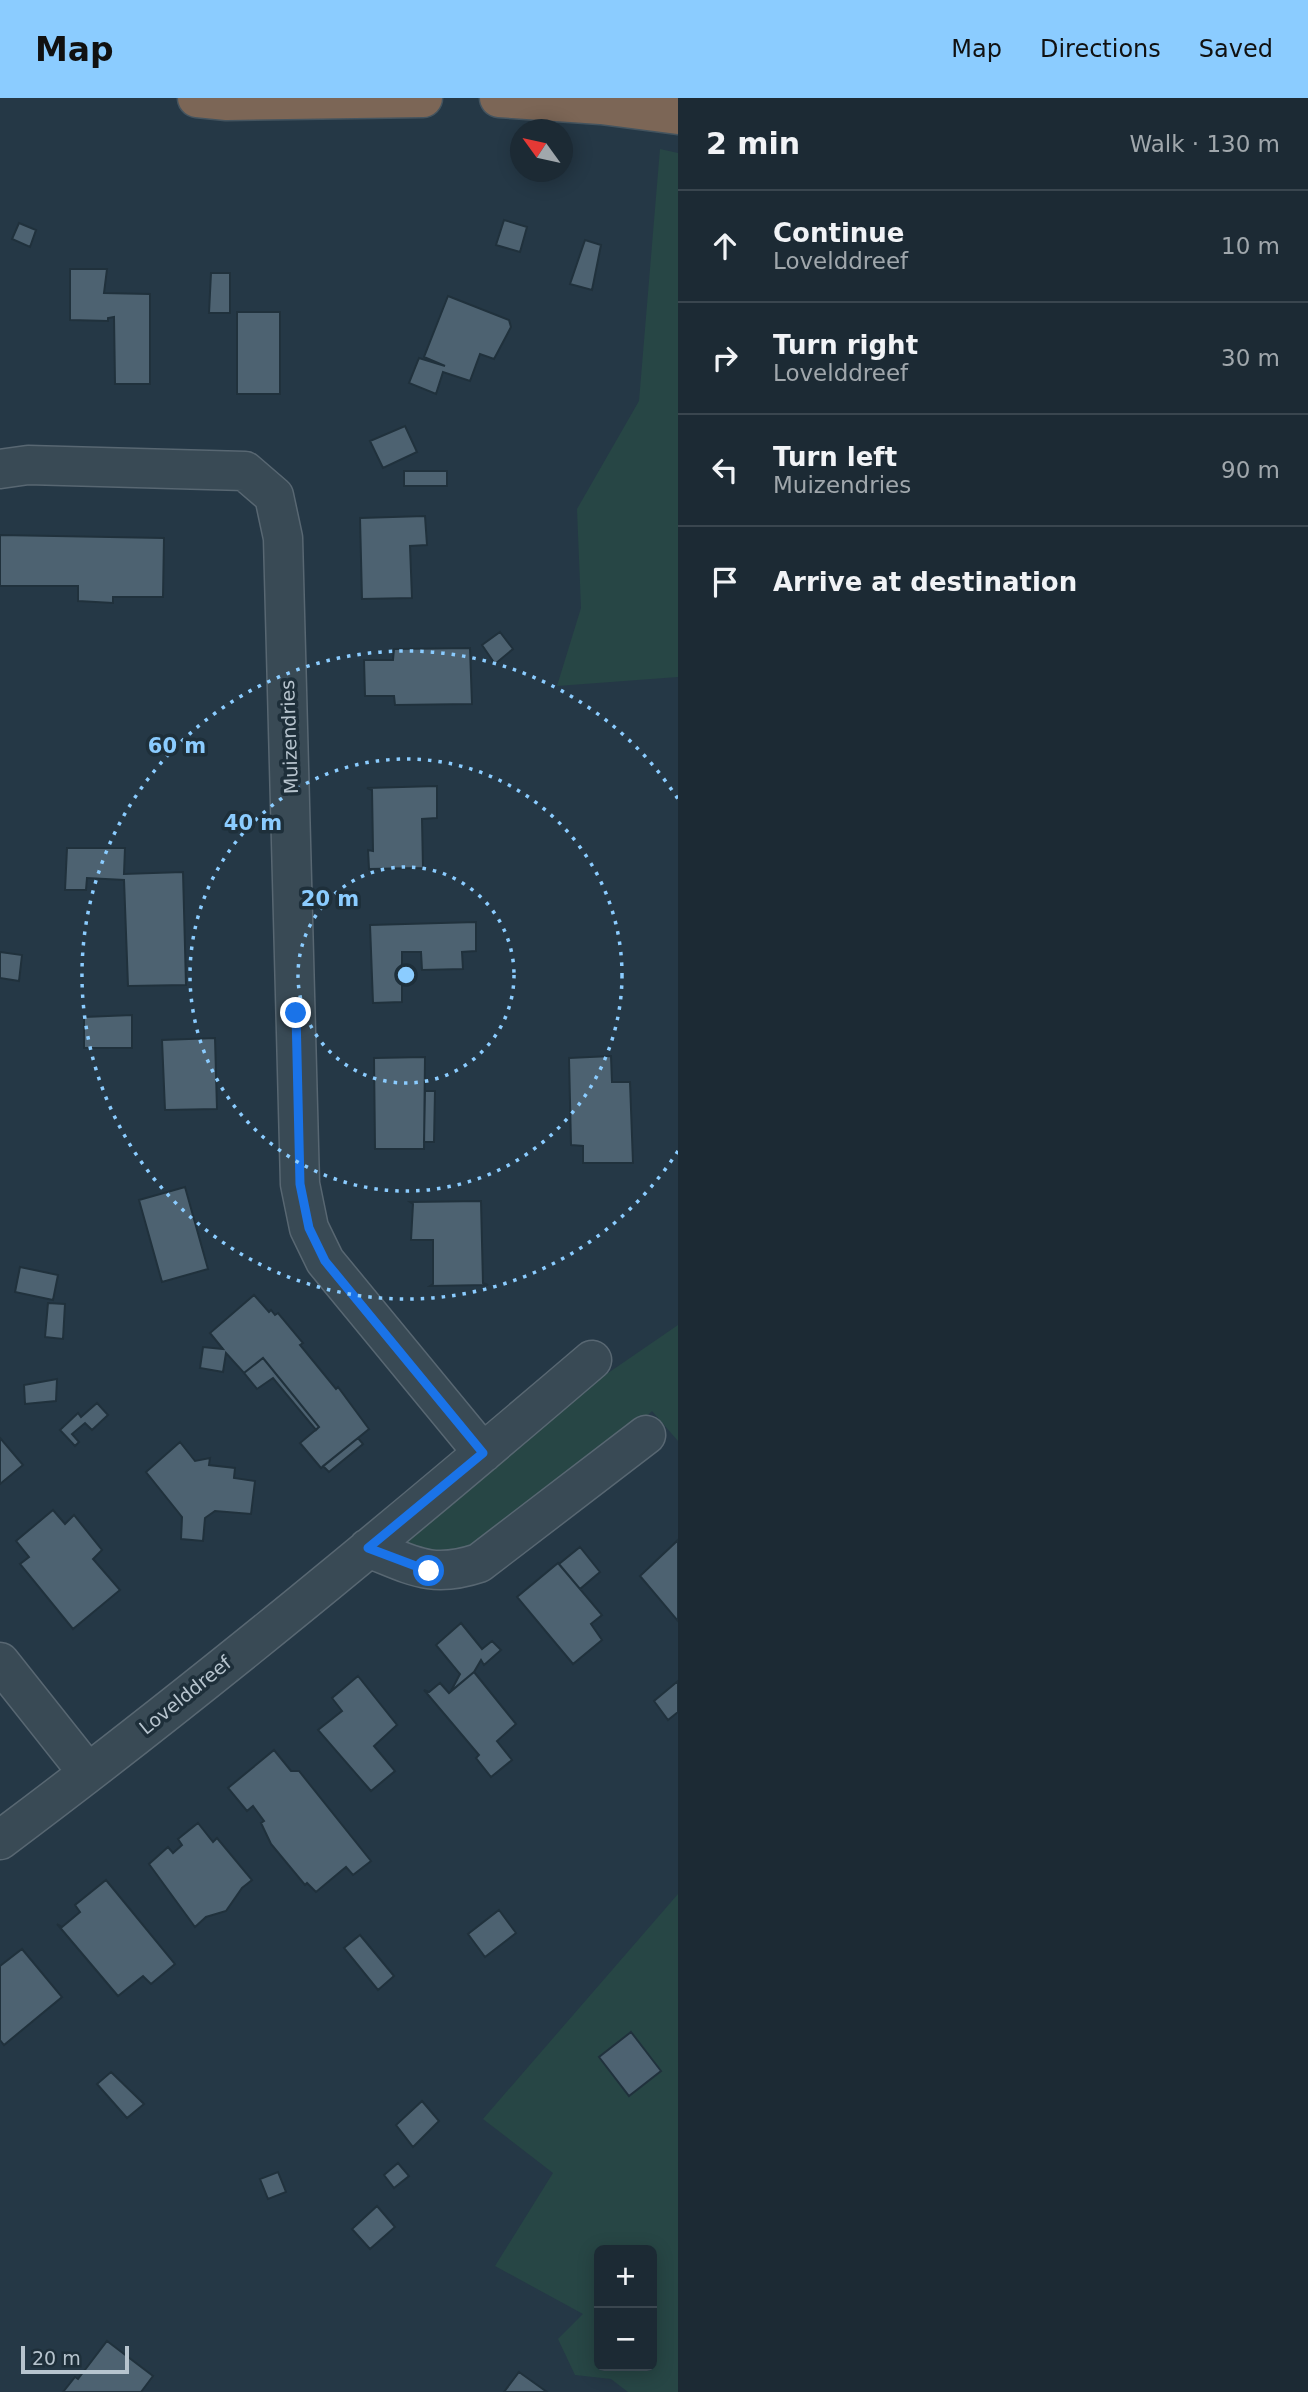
<!DOCTYPE html>
<meta charset="utf-8">
<style>
body{margin:0;font-family:"DejaVu Sans",sans-serif;background:#25323c;color:#f1f3f6}
.controls{position:absolute;right:21px;bottom:21px;display:grid;overflow:hidden;border-radius:10px;box-shadow:0 4px 18px #0003}
.controls button{width:63px;height:63px;display:grid;place-items:center;padding:0;border:0;border-bottom:2px solid #3a464f;background:#1c2a34;color:#f1f3f6;font:35px sans-serif}
.compass{position:absolute;left:510px;top:21px;width:63px;height:63px;border-radius:50%;background:#1c2a34;box-shadow:0 4px 18px #0003;rotate:303deg}
.scale{position:absolute;left:21px;bottom:18px;width:108px;box-sizing:border-box;padding-left:7px;border:4px solid #b7c4ce;border-top:0;font-size:19px;line-height:24px;white-space:nowrap;color:#b7c4ce;-webkit-text-stroke:5px #1e2f3a;paint-order:stroke}
.stop{position:absolute;width:21px;height:21px;margin:-16px;border:5px solid #1a73e8;border-radius:50%;background:#fff}
.stop.end{background:#1a73e8;border-color:#fff;box-shadow:0 2px 7px #0008}
.list{margin:0;padding:0;list-style:none}
h2{display:flex;justify-content:space-between;align-items:center;height:91px;margin:0;padding:0 28px;font-size:30px}
h2 small{font-size:23px;font-weight:400;color:#a0a7ac}
.list li{display:grid;grid-template-columns:46px 1fr auto;gap:21px;align-items:center;box-sizing:border-box;height:112px;padding:0 28px;border-top:2px solid #3a464f}
.list b{display:block;font-size:26px;white-space:nowrap}
.list p{margin:0;font-size:23px;white-space:nowrap;color:#a0a7ac}
.list em{font-size:23px;font-style:normal;color:#a0a7ac}
.icon{flex:none;width:38px;height:38px;fill:none;stroke:currentColor;stroke-width:2;stroke-linecap:round;stroke-linejoin:round}
.map{position:relative;flex:none;width:678px;height:2294px;overflow:hidden}
header{display:flex;align-items:center;gap:42px;box-sizing:border-box;height:98px;padding:0 35px;background:#8bccff;color:#111}
header strong{font-size:33px}
nav{display:flex;gap:38px;margin-inline-start:auto;font-size:24px}
main{display:flex}
aside{flex:1;background:#1c2a34}
.map>svg:first-child{display:block}
.green{fill:#274645;fill-rule:evenodd}
.building{fill:#4d6271;stroke:#20313c;stroke-width:2}
.lines{fill:none;stroke-linecap:round;stroke-linejoin:round}
.minor-casing{stroke:#586772;stroke-width:41}
.highway-casing{stroke:#44545f;stroke-width:41}
.minor{stroke:#394a55;stroke-width:38}
.highway{stroke:#7c6656;stroke-width:38}
.route{stroke:#1a73e8;stroke-width:9}
.ring{fill:none;stroke:#8bccff;stroke-width:3.5;stroke-dasharray:3.5 7}
.labels{text-anchor:middle;dominant-baseline:central;stroke-width:7;stroke-linejoin:round;paint-order:stroke}
.street-label{font-size:19px;fill:#b7c4ce;stroke:#1e2f3a}
.centre{fill:#8bccff;stroke:#1e2f3a;stroke-width:3.5}
.ring-label{font-size:21px;text-anchor:middle;font-weight:bold;fill:#8bccff;stroke:#1e2f3a;stroke-width:7;stroke-linejoin:round;paint-order:stroke}
</style>
<header>
<strong>Map</strong>
<nav><a>Map</a><a>Directions</a><a>Saved</a></nav>
</header>
<main>
<div class="map">
<svg width="678" height="2294" viewBox="0 0 678 2294">
<rect width="100%" height="100%" fill="#253846"/>
<path class="green" d="M660,51l18,4v524l-121,9 24,-78 -4,-99 62,-108z
M678,1227v116l-26,-30 -64,62 -105,77 -48,2 -32,-11 192,-159z
M678,1796v498h-50l-17,-13 -36,-4 -17,-36 25,-25 -88,-48 58,-93 -70,-54zM599,2152h53v116h-53z"/>
<path class="building" d="M504,122l23,7 -7,25 -24,-7z
M19,125l17,7 -6,17 -18,-8z
M585,142l16,5 -9,45 -22,-6z
M70,171h37l-3,24 46,1v90h-35l-1,-67 -6,1v3l-38,-1z
M211,175h19v40h-21z
M448,198l61,24 2,7 -17,32 -14,-5 -10,27 -27,-9 -7,22 -27,-11 10,-25 26,8 -21,-9z
M237,214h43v82h-43z
M405,328l12,26 -34,16 -13,-27z
M404,373h43v15h-43z
M425,418l2,29 -17,1 2,52 -50,1 -2,-81z
M0,437l164,3 -1,59h-50v6l-35,-2v-15h-78z
M500,534l13,17 -18,15 -13,-19z
M470,550l2,56 -77,1 -1,-9h-29l-1,-36h29l1,-11z
M437,688v32l-15,1 1,49 -54,1 -1,-19 5,1 -1,-61 -5,-2z
M67,750h58l-1,26 59,-2 3,113 -58,1 -4,-106 -37,-2 -1,12h-21z
M476,824v29l-14,1 1,17 -41,1 -1,-18h-19v50l-29,1 -3,-78z
M0,854l22,3 -3,26 -19,-3z
M132,917v33h-48v-31z
M215,940l2,71 -52,1 -3,-70z
M611,958l1,26h18l3,81h-50v-17l-12,-1 -2,-87z
M425,959l-1,92h-49l-1,-91z
M425,993h10l-1,51h-10z
M185,1089l23,82 -46,13 -23,-82z
M481,1103l2,82 5,2 -58,1 3,-2v-44h-22l2,-36 -3,-2z
M20,1169l38,8 -5,25 -38,-8z
M254,1197l15,17 2,-2 4,5 3,-2 25,30 -3,2 36,44 2,-2 31,42 -48,39 -21,-25 19,-16 -56,-69 -19,15 -18,-20 -3,19 -23,-4 3,-21 20,2 -13,-16z
M48,1205l17,1 -2,35 -18,-2z
M263,1260l56,69 -3,3 -43,-52 -16,11 -13,-16z
M57,1281l-1,22 -31,3 -1,-19z
M97,1305l11,12 -16,15 -7,-7 -13,11 7,8 -4,4 -15,-16 18,-17 3,4z
M0,1340l23,27 -23,19z
M358,1340l5,6 -34,28 -6,-6z
M180,1344l15,19 15,-3 -1,7 26,3 -1,10 21,3 -4,33 -36,-3 -10,7 -2,23 -22,-2 1,-22 -36,-45z
M53,1412l12,14 9,-9 28,35 -9,9 27,31 -47,39 -53,-65 9,-7 -13,-16z
M678,1442v81l-38,-45z
M580,1449l20,25 -20,17 -21,-25z
M558,1465l44,52 -11,9 11,16 -29,24 -56,-67z
M461,1525l21,26 10,-8 9,9 -17,15 -3,-5 -7,12 -23,19 9,-17 -24,-29z
M474,1574l42,52 -19,17 15,19 -21,17 -15,-19 3,-3 -55,-65 5,2 11,-9 9,10z
M358,1578l39,49 -23,21 21,25 -24,20 -53,-61 24,-19 -10,-13z
M678,1583v31l-10,8 -14,-19z
M274,1652l17,21h8l72,90 -18,14 -7,-8 -30,25 -9,-9 -2,2 -34,-41 -10,-21 3,-2 -11,-15 -6,5 -19,-23z
M198,1725l15,19 4,-4 35,42 -10,8 -16,23 -20,6 -11,10 -46,-63 19,-17 5,6 9,-8 -4,-6z
M106,1782l69,84 -24,20 -8,-8 -25,20 -61,-72 5,3 18,-15 -5,-7z
M499,1812l17,23 -31,24 -17,-23z
M360,1837l34,41 -16,14 -34,-42z
M22,1851l40,48 -58,48 -4,-5v-74z
M631,1934l30,39 -32,25 -30,-39z
M111,1974l33,32 -17,14 -30,-34z
M422,2003l17,20 -26,26 -17,-22z
M398,2065l11,13 -15,12 -10,-13z
M278,2074l8,20 -18,7 -8,-20z
M377,2108l18,21 -25,22 -18,-20z
M107,2243l46,35 -12,16h-78l12,-15 3,2z
M519,2274l28,20h-43z"/>
<g class="lines">
<defs>
<path id="minor" d="M0,371l28,-4 217,6 29,25 9,42 17,646 9,44 16,33 158,192
M368,1450c44,17 63,31 111,15l167,-128
M0,1564l88,111
M0,1742c203,-152 399,-315 592,-480"/>
<path id="highway" d="M197,0l30,3 196,-3
M499,0l102,7 77,10"/>
</defs>
<use href="#minor" class="minor-casing"/>
<use href="#highway" class="highway-casing"/>
<use href="#minor" class="minor"/>
<use href="#highway" class="highway"/>
</g>
<g class="lines">
<path class="route" d="M296,915l4,171 9,44 16,33 158,192 -115,95 61,23"/>
</g>
<g class="ring">
<circle cx="406" cy="877" r="108"/>
<circle cx="406" cy="877" r="216"/>
<path d="M678 1053A324 324 0 1 1 678 701"/>
</g>
<g class="labels">
<g class="street-label">
<text transform="translate(289 639) rotate(-92)">Muizendries</text>
<text transform="translate(185 1597) rotate(-39)">Lovelddreef</text>
</g>
</g>
<circle cx="406" cy="877" r="10" class="centre"/>
<g class="ring-label">
<text x="177" y="655">60 m</text>
<text x="253" y="732">40 m</text>
<text x="330" y="808">20 m</text>
</g>
</svg>
<div class="controls">
<button>+</button>
<button>−</button>
</div>
<svg class="compass" viewBox="-18 -18 36 36"><path d="M0-13l5 13h-10z" fill="#e53935"/><path d="M0 13l5-13h-10z" fill="#a0a7ac"/></svg>
<div class="scale">20 m</div>
<div class="stop" style="left:429px;top:1473px"></div>
<div class="stop end" style="left:296px;top:915px"></div>
</div>
<aside>
<h2>2 min<small>Walk · 130 m</small></h2>
<ul class="list">
<li><svg class="icon" aria-label="ahead" viewBox="0 0 24 24"><path d="M12 20V5M6 11l6-6 6 6"/></svg><div><b>Continue</b><p>Lovelddreef</p></div><em>10 m</em></li>
<li><svg class="icon" aria-label="right" viewBox="0 0 24 24"><path d="M7 20v-9h11M14 6l5 5-5 5"/></svg><div><b>Turn right</b><p>Lovelddreef</p></div><em>30 m</em></li>
<li><svg class="icon" aria-label="left" viewBox="0 0 24 24"><path d="M17 20v-9H6M10 6l-5 5 5 5"/></svg><div><b>Turn left</b><p>Muizendries</p></div><em>90 m</em></li>
<li><svg class="icon" aria-label="arrive" viewBox="0 0 24 24"><path d="M6 21V4h12l-3 4 3 4H6"/></svg><div><b>Arrive at destination</b></div></li>
</ul>
</aside>
</main>
